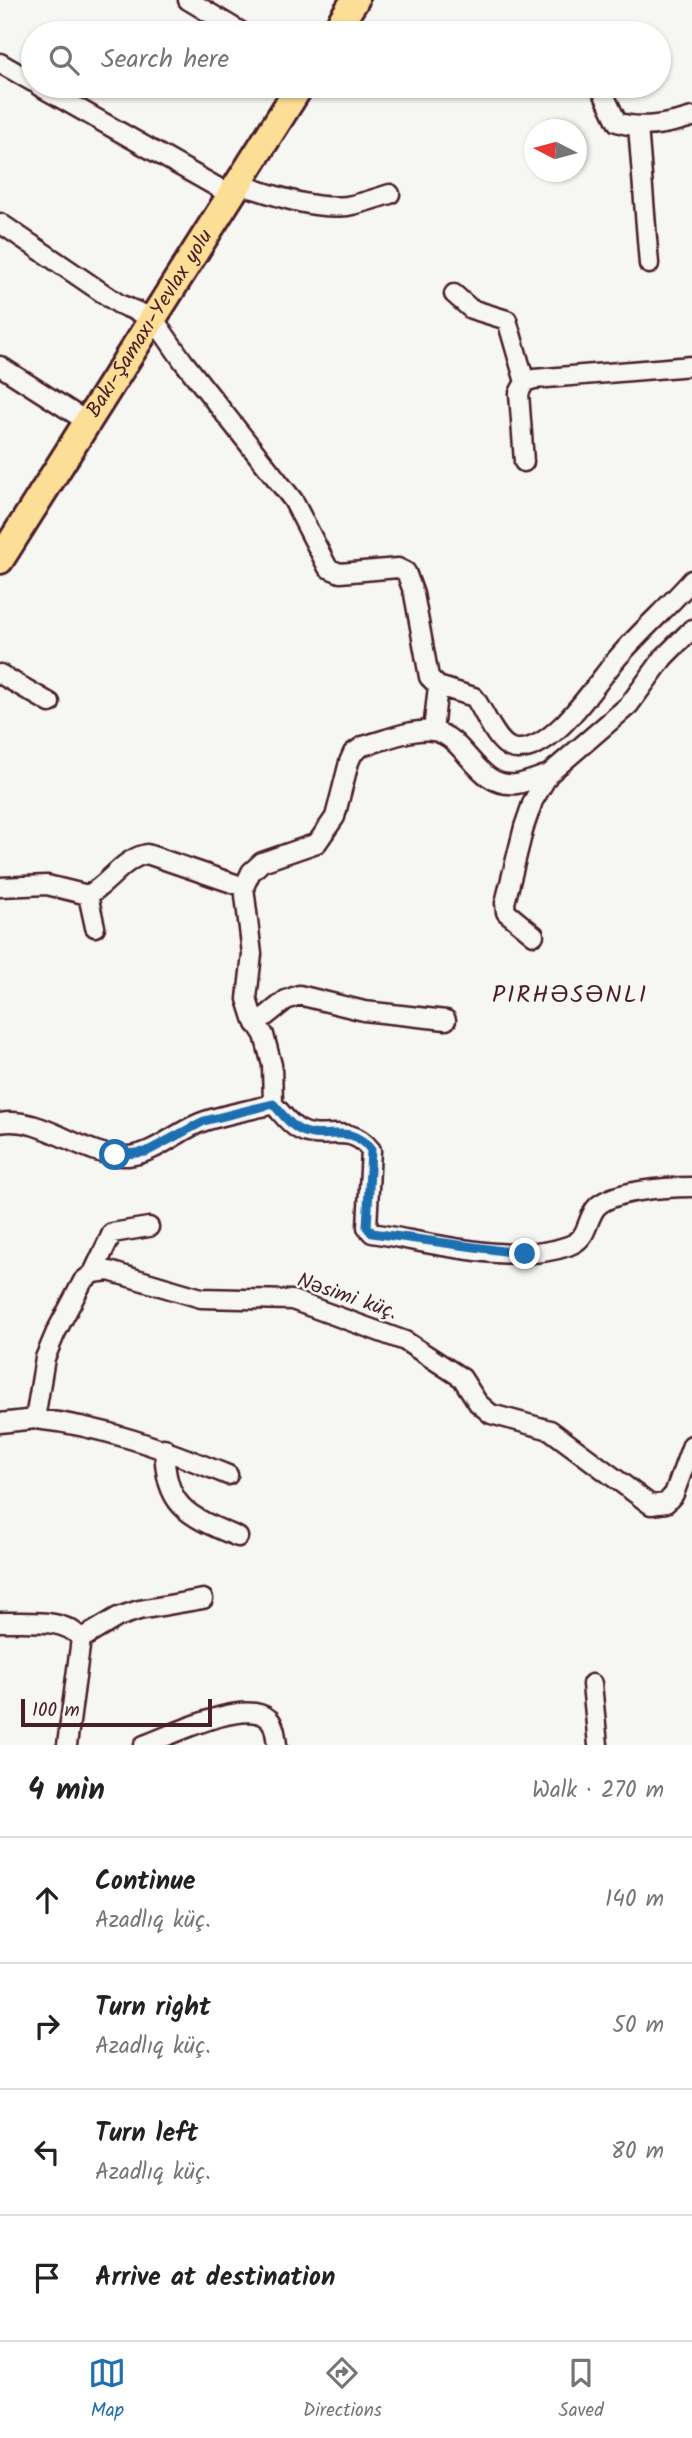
<!DOCTYPE html>
<meta charset="utf-8">
<style>
body{margin:0;font-family:Kalam,sans-serif;background:#f2f2f2;color:#222}
.compass{position:absolute;left:524px;top:119px;width:63px;height:63px;border-radius:50%;background:#fff;box-shadow:0 2px 5px #0004;rotate:276deg}
.scale{position:absolute;left:21px;bottom:18px;width:191px;box-sizing:border-box;padding-left:7px;border:4px solid #4a1f2b;border-top:0;font-size:19px;line-height:24px;white-space:nowrap;color:#4a1f2b;-webkit-text-stroke:5px #f6f6f2;paint-order:stroke}
.stop{position:absolute;width:21px;height:21px;margin:-16px;border:5px solid #1f6fb2;border-radius:50%;background:#fff}
.stop.end{background:#1f6fb2;border-color:#fff;box-shadow:0 2px 7px #0008}
.list{margin:0;padding:0;list-style:none}
h2{display:flex;justify-content:space-between;align-items:center;height:91px;margin:0;padding:0 28px;font-size:30px}
h2 small{font-size:23px;font-weight:400;color:#767676}
.list li{display:grid;grid-template-columns:46px 1fr auto;gap:21px;align-items:center;box-sizing:border-box;height:126px;padding:0 28px;border-top:2px solid #e0e0e0}
.list b{display:block;font-size:26px;white-space:nowrap}
.list p{margin:0;font-size:23px;white-space:nowrap;color:#767676}
.list em{font-size:23px;font-style:normal;color:#767676}
.icon{flex:none;width:38px;height:38px;fill:none;stroke:currentColor;stroke-width:2;stroke-linecap:round;stroke-linejoin:round}
.map{position:relative;flex:none;width:692px;height:1745px;overflow:hidden}
.search{position:absolute;background:#fff;box-shadow:0 2px 5px #0004;left:21px;right:21px;top:21px;height:77px;display:flex;align-items:center;gap:18px;box-sizing:border-box;padding:0 24px;border-radius:38px;color:#767676;font-size:26px}
.sheet{height:595px;background:#fff}
nav{display:flex;justify-content:space-around;align-items:center;box-sizing:border-box;height:98px;border-top:2px solid #e0e0e0;background:#fff;font-size:19px;color:#767676}
nav a{display:grid;justify-items:center;gap:4px}
nav .on{color:#1f6fb2}
.map>svg:first-child{display:block}
.lines{fill:none;stroke-linecap:round;stroke-linejoin:round}
.minor-casing{stroke:#4a1f2b;stroke-width:23}
.highway-casing{stroke:#4a1f2b;stroke-width:32}
.minor{stroke:#f6f6f2;stroke-width:18}
.highway{stroke:#fcde96;stroke-width:26}
.route{stroke:#1f6fb2;stroke-width:9}
.labels{text-anchor:middle;dominant-baseline:central;stroke-width:5;stroke-linejoin:round;paint-order:stroke}
.street-label{font-size:21px;fill:#4a1f2b;stroke:#f6f6f2}
.quarter-label{font-size:24px;letter-spacing:2px;fill:#4a1f2b;stroke:#f6f6f2}
</style>
<div class="map">
<svg width="692" height="1745" viewBox="0 0 692 1745">
<rect width="100%" height="100%" fill="#f6f6f2"/>
<filter id="ink" filterUnits="userSpaceOnUse"><feTurbulence type="fractalNoise" baseFrequency=".0143" numOctaves="2"/><feDisplacementMap in="SourceGraphic" scale="14" xChannelSelector="R" yChannelSelector="G"/><feConvolveMatrix kernelMatrix="1 2 1 2 8 2 1 2 1" color-interpolation-filters="sRGB"/></filter>
<g filter="url(#ink)">
<g class="lines">
<defs>
<path id="minor" d="M188,0l55,33
M0,63l33,19
M39,86l192,109
M600,86l17,36c22,8 53,2 75,-5
M638,126l11,138
M238,184c34,10 72,26 109,22 14,-2 29,-8 43,-12
M0,223l119,81 34,14 30,43 110,139 35,68 12,5 58,-5 8,4 8,22 15,83 9,9 36,11c11,14 23,52 43,52 39,2 81,-70 104,-95 23,-26 48,-48 71,-74
M454,294l17,15 36,11 18,62
M0,366l86,55
M524,462l-5,-69 6,-11 9,-3 158,-13
M0,674l50,29
M433,731l5,-45
M0,887l47,-2 41,10c21,-11 35,-37 59,-41l97,33
M88,895l7,32
M534,935l-28,-23 -1,-9 19,-76 9,-26 16,-27 80,-69 35,-48 28,-28
M256,1024l30,-24 13,-5 65,16 82,9
M273,1104l-1,-39 -8,-30 -11,-17 -6,-19 5,-45 -8,-67 7,-15 11,-10 55,-19 18,-26 14,-55 4,-9 10,-7c20,-5 49,-18 70,-15 34,6 43,58 84,53 11,-2 22,-7 32,-10
M0,1123c44,-8 82,35 128,33 28,-2 51,-27 77,-35 22,-7 46,-11 68,-17 8,8 15,19 25,25 25,15 50,-9 73,21l-4,77 5,6c57,9 141,33 196,13 20,-7 17,-22 27,-37 14,-19 75,-22 97,-22
M93,1273l19,-40 37,-6
M35,1419c69,7 129,30 193,56
M0,1423l35,-4 10,-61 11,-26 27,-51 10,-8 16,-2 92,27 91,2 113,41 57,37 16,25 13,11 59,16 101,75 15,-2 8,-9 18,-49
M164,1448c2,60 22,67 74,89
M0,1622c25,1 66,-5 81,17l-14,106
M81,1639l37,-22 21,-7 64,-11
M592,1684l6,61
M144,1745c26,-9 101,-48 125,-26 6,6 7,18 8,26"/>
<g id="highway">
<path d="M334,33l21,-33"/>
<path id="s1" d="M0,560l300,-474"/>
</g>
</defs>
<use href="#minor" class="minor-casing"/>
<use href="#highway" class="highway-casing"/>
<use href="#minor" class="minor"/>
<use href="#highway" class="highway"/>
</g>
</g>
<g class="lines" filter="url(#ink)">
<path class="route" d="M115,1155l31,-3 58,-31 69,-17c8,8 15,19 25,25 25,15 51,-9 73,21l-4,77 5,6 153,21"/>
</g>
<g class="labels">
<g class="street-label">
<text stroke="none"><textPath href="#s1" startOffset="280">Bakı-Şamaxı-Yevlax yolu</textPath></text>
<text transform="translate(347 1297) rotate(19)">Nəsimi küç.</text>
</g>
<g class="quarter-label">
<text x="570" y="995">PIRHƏSƏNLI</text>
</g>
</g>
</svg>
<svg class="compass" viewBox="-18 -18 36 36"><path d="M0-13l5 13h-10z" fill="#e53935"/><path d="M0 13l5-13h-10z" fill="#767676"/></svg>
<div class="scale">100 m</div>
<div class="stop" style="left:115px;top:1155px"></div>
<div class="stop end" style="left:525px;top:1254px"></div>
<div class="search"><svg class="icon" aria-label="search" viewBox="0 0 24 24"><circle cx="10" cy="10" r="6"/><path d="M15 15l6 6"/></svg>Search here</div>
</div>
<section class="sheet">
<h2>4 min<small>Walk · 270 m</small></h2>
<ul class="list">
<li><svg class="icon" aria-label="ahead" viewBox="0 0 24 24"><path d="M12 20V5M6 11l6-6 6 6"/></svg><div><b>Continue</b><p>Azadlıq küç.</p></div><em>140 m</em></li>
<li><svg class="icon" aria-label="right" viewBox="0 0 24 24"><path d="M7 20v-9h11M14 6l5 5-5 5"/></svg><div><b>Turn right</b><p>Azadlıq küç.</p></div><em>50 m</em></li>
<li><svg class="icon" aria-label="left" viewBox="0 0 24 24"><path d="M17 20v-9H6M10 6l-5 5 5 5"/></svg><div><b>Turn left</b><p>Azadlıq küç.</p></div><em>80 m</em></li>
<li><svg class="icon" aria-label="arrive" viewBox="0 0 24 24"><path d="M6 21V4h12l-3 4 3 4H6"/></svg><div><b>Arrive at destination</b></div></li>
</ul>
</section>
<nav>
<a class="on"><svg class="icon" aria-label="map" viewBox="0 0 24 24"><path d="M3 6l6-2 6 2 6-2v14l-6 2-6-2-6 2zM9 4v14M15 6v14"/></svg>Map</a>
<a><svg class="icon" aria-label="directions" viewBox="0 0 24 24"><path d="M12 3l9 9-9 9-9-9zM9 14v-3h6M13 9l2 2-2 2"/></svg>Directions</a>
<a><svg class="icon" aria-label="saved" viewBox="0 0 24 24"><path d="M7 4h10v16l-5-4-5 4z"/></svg>Saved</a>
</nav>
